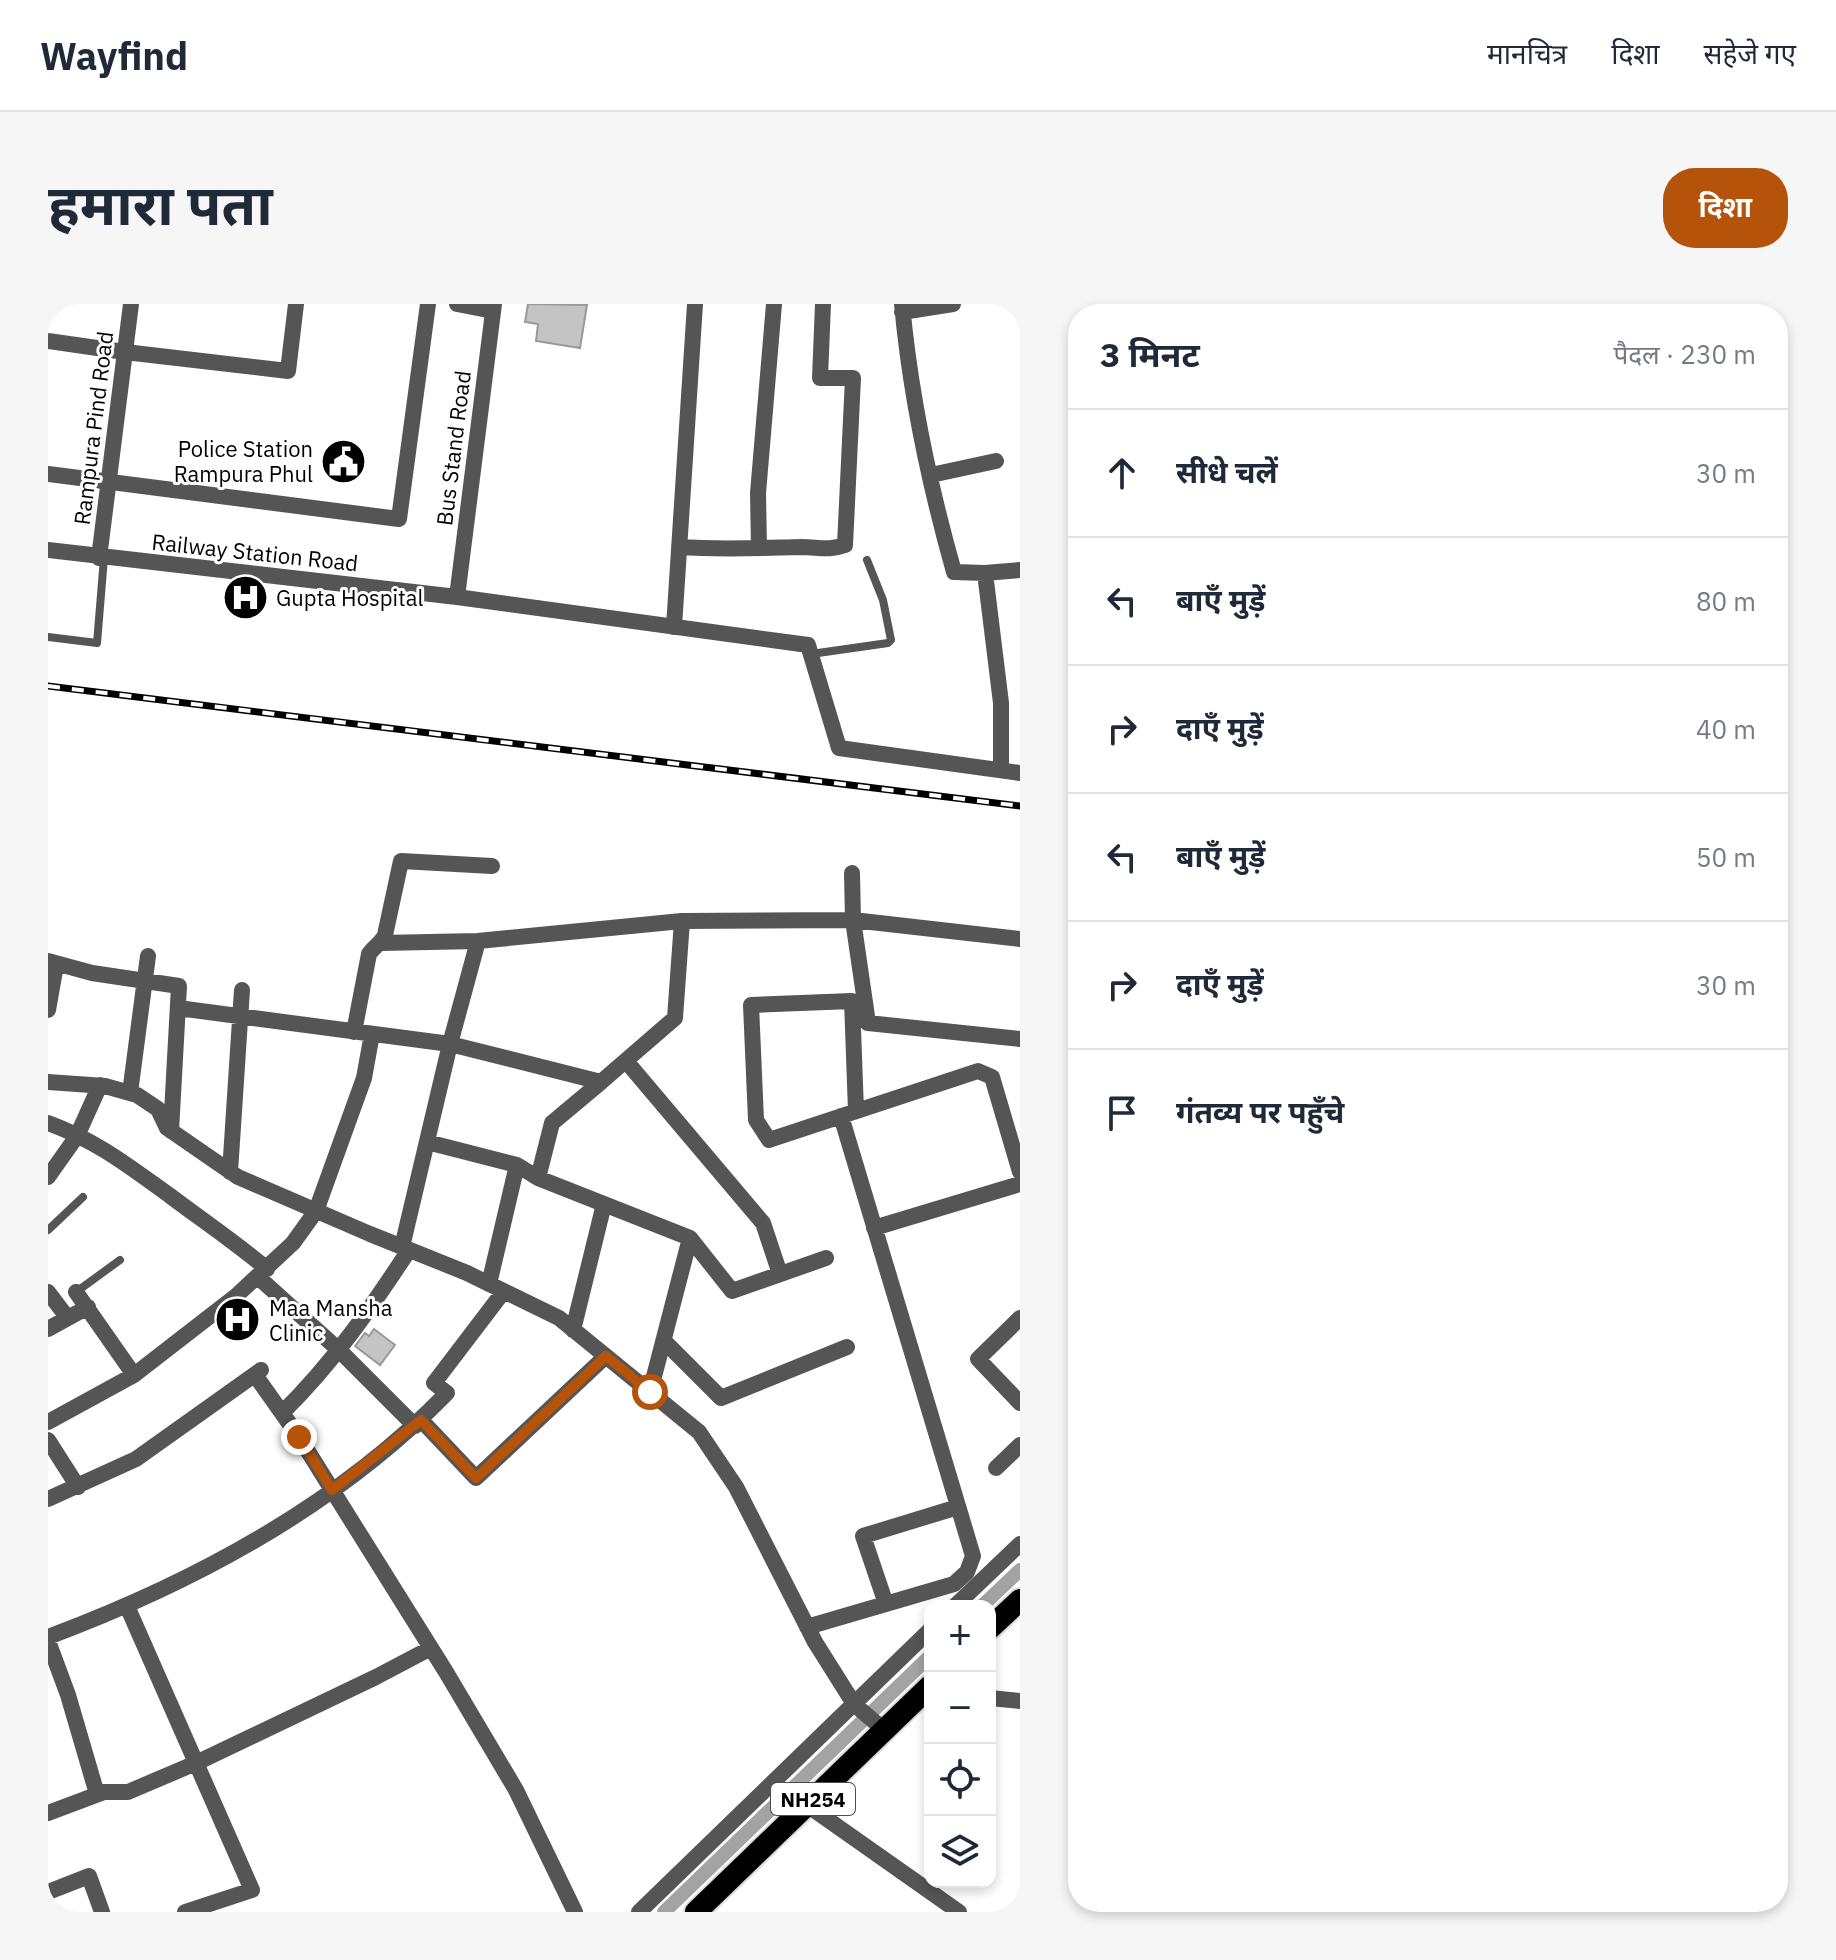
<!DOCTYPE html>
<html lang="hi">
<meta charset="utf-8">
<style>
body{margin:0;font-family:"IBM Plex Sans","Noto Sans Devanagari",sans-serif;background:#f6f6f7;color:#1f2937}
.controls{position:absolute;right:24px;bottom:24px;display:grid;overflow:hidden;border-radius:16px;box-shadow:0 4px 12px #0003}
.controls button{width:72px;height:72px;display:grid;place-items:center;padding:0;border:0;border-bottom:2px solid #e0e1e3;background:#fff;color:#1f2937;font:40px sans-serif}
.stop{position:absolute;width:24px;height:24px;margin:-18px;border:6px solid #b45309;border-radius:50%;background:#fff}
.stop.end{background:#b45309;border-color:#fff;box-shadow:0 2px 8px #0008}
.list{margin:0;padding:0;list-style:none}
h2{display:flex;justify-content:space-between;align-items:center;height:104px;margin:0;padding:0 32px;font-size:34px}
h2 small{font-size:26px;font-weight:400;color:#747a83}
.list li{display:grid;grid-template-columns:52px 1fr auto;gap:24px;align-items:center;box-sizing:border-box;height:128px;padding:0 32px;border-top:2px solid #e0e1e3}
.list b{display:block;font-size:30px;white-space:nowrap}
.list em{font-size:26px;font-style:normal;color:#747a83}
.icon{flex:none;width:44px;height:44px;fill:none;stroke:currentColor;stroke-width:2;stroke-linecap:round;stroke-linejoin:round}
.map{position:relative;flex:none;width:972px;height:1608px;overflow:hidden;border-radius:32px}
header{display:flex;align-items:center;gap:48px;box-sizing:border-box;height:112px;padding:0 40px;background:#fff;border-bottom:2px solid #e0e1e3}
header strong{font-size:38px}
nav{display:flex;gap:44px;margin-inline-start:auto;font-size:28px}
.intro{display:flex;align-items:center;justify-content:space-between;box-sizing:border-box;height:192px;padding:0 48px}
h1{margin:0;font-size:56px}
.button{padding:20px 36px;border-radius:32px;background:#b45309;color:#fff;font-size:28px;font-weight:700}
main{display:flex;gap:48px;padding:0 48px}
aside{flex:1;background:#fff;border-radius:32px;box-shadow:0 4px 12px #0003}
.map>svg:first-child{display:block}
.lines{fill:none;stroke-linecap:round;stroke-linejoin:round}
.canal{stroke:#a3a3a3;stroke-width:14}
.building{fill:#c4c4c4;stroke:#999;stroke-width:2}
.trunk-casing{stroke:#dbdbdb;stroke-width:26}
.service{stroke:#555;stroke-width:8}
.minor{stroke:#555;stroke-width:16}
.tertiary{stroke:#555;stroke-width:16}
.trunk{stroke:#000;stroke-width:22}
.rail-casing{stroke:#000;stroke-width:7}
.rail{stroke:#fff;stroke-width:4;stroke-dasharray:12;stroke-linecap:butt}
.route{stroke:#b45309;stroke-width:10}
.labels{text-anchor:middle;dominant-baseline:central;stroke-width:6;stroke-linejoin:round;paint-order:stroke}
.shield{fill:#fff;stroke:#4c4c4c;stroke-width:2}
.shield-label{font-size:20px;font-weight:bold;fill:#000}
.street-label{font-size:22px;fill:#000;stroke:#fff}
.poi-label{font-size:22px;fill:#000;stroke:#fff;text-anchor:start}
</style>
<header>
<strong>Wayfind</strong>
<nav><a>मानचित्र</a><a>दिशा</a><a>सहेजे गए</a></nav>
</header>
<div class="intro"><h1>हमारा पता</h1><a class="button">दिशा</a></div>
<main>
<div class="map">
<svg width="972" height="1608" viewBox="0 0 972 1608">
<rect width="100%" height="100%" fill="#fff"/>
<g class="lines">
<path class="canal" d="M934,1302l38,-36
M616,1608l266,-256"/>
</g>
<path class="building" d="M480,0l59,1 -7,43 -44,-7 2,-17 -13,-2z
M188,279l24,2 -4,26 -23,-4z
M196,1005l14,12 -13,14 -20,-17 11,-8 4,4z
M326,1025l21,16 -15,20 -25,-19 10,-13 4,3z"/>
<g class="lines">
<defs>
<path id="trunk" d="M942,1324l30,-28
M648,1608l234,-226"/>
</defs>
<use href="#trunk" class="trunk-casing"/>
<path class="service" d="M0,333l49,6 7,-85
M763,350l77,-11 3,-3 -8,-40 -16,-40
M0,926l35,-33
M28,988l44,-32"/>
<path class="minor" d="M409,0l36,7
M854,0c8,88 28,183 52,268l31,1 35,-3
M854,8l51,-8
M0,37l77,11 163,19 8,-67
M0,170l351,45 29,-215
M883,171l65,-14
M632,243c41,3 81,1 121,0 17,0 28,4 44,-2l8,-167h-33l3,-74
M711,244l-1,-55 16,-189
M937,269l16,130v67
M626,323l21,-323
M804,569l1,47 15,103 152,16
M333,639l97,-2 204,-20 171,-1 167,19
M0,657l44,12 87,13 -8,145
M130,704l272,36 151,38 -49,41 -14,55
M0,706l8,-45
M306,728l15,-78c5,-7 12,-11 16,-19l16,-74 91,5
M578,757l137,162 17,51
M0,778l57,4 32,9 21,14 9,19 71,49 132,57 97,39 92,45 140,114 37,55 79,155 39,62 30,26
M553,778l74,-64 7,-97
M82,789l18,-137
M808,807l-4,-110 -101,4 5,115 13,20 209,-69 14,6 28,95
M0,819c49,18 79,42 121,72 33,25 66,47 98,74
M379,838l90,23 21,13 152,60 -40,154
M182,868l12,-182
M0,873l29,-41 23,-51
M826,924l146,-44
M642,934l42,53 94,-33
M354,943l48,-203 28,-103
M210,973l82,74 75,75
M441,980l28,-119
M0,988l19,25
M28,988l58,83
M972,1014l-42,41 42,44
M0,1025l40,-22
M525,1026l31,-126
M616,1037l57,57 126,-51
M207,1071l44,62 147,235 70,118 59,122
M234,1109c50,-49 89,-105 127,-163
M373,1116l55,58 130,-122
M0,1118l86,-47 102,-79 57,-53 23,-32 48,-133 8,-44
M0,1136l30,47
M948,1164l24,-23
M0,1195l88,-40 125,-89
M838,1300l-23,-68 95,-29
M79,1302l125,284 -67,22
M907,1302l65,-62
M759,1323l147,-43 13,-12 6,-16 -132,-440
M0,1333c145,-54 290,-132 399,-244l-13,-10 70,-92
M0,1337l20,54 29,99
M942,1394l30,3
M759,1501l152,107
M0,1509l56,-21h24l68,-29 180,-86 55,-29
M0,1588l41,-16 13,36
M591,1608l291,-282"/>
<path class="tertiary" d="M0,246l409,47 351,48 31,103 181,25
M51,254l32,-254
M409,293l37,-293"/>
<use href="#trunk" class="trunk"/>
<defs>
<path id="rail" d="M0,382l972,120"/>
</defs>
<use href="#rail" class="rail-casing"/>
<use href="#rail" class="rail"/>
</g>
<g class="lines">
<path class="route" d="M251,1133l33,53 89,-70 55,58 130,-122 44,36"/>
</g>
<defs>
<symbol id="civic-disc" viewBox="-11 -11 22 22"><circle r="9.5" fill="#000" stroke="#fff"/><path d="M-.6-6.5H3V-4.5H.6V-3L4-1V1h2V6H-6V1h2V-1L-.6-3ZM-1.2 2.5V6h2.4V2.5Z" fill="#fff"/></symbol>
<symbol id="hospital-disc" viewBox="-11 -11 22 22"><circle r="9.5" fill="#000" stroke="#fff"/><path d="M-5-5h3v3.5h4V-5h3V5h-3V1.5h-4V5h-3Z" fill="#fff"/></symbol>
</defs>
<g fill-rule="evenodd">
<use href="#civic-disc" x="270" y="132" width="51" height="51"/>
<use href="#hospital-disc" x="172" y="268" width="51" height="51"/>
<use href="#hospital-disc" x="164" y="990" width="51" height="51"/>
</g>
<g class="labels">
<rect class="shield" x="723" y="1479" width="84" height="32" rx="6"/>
<g class="shield-label">
<text x="765" y="1495">NH254</text>
</g>
<g class="street-label">
<text transform="translate(45 124) rotate(-83)">Rampura Pind Road</text>
<text transform="translate(405 144) rotate(-83)">Bus Stand Road</text>
<text transform="translate(207 248) rotate(6)">Railway Station Road</text>
</g>
<g class="poi-label">
<text x="265" y="144" text-anchor="end">Police Station<tspan x="265" dy="25">Rampura Phul</tspan></text>
<text x="228" y="293">Gupta Hospital</text>
<text x="221" y="1003">Maa Mansha<tspan x="221" dy="25">Clinic</tspan></text>
</g>
</g>
</svg>
<div class="controls">
<button>+</button>
<button>−</button>
<button><svg class="icon" aria-label="locate" viewBox="0 0 24 24"><circle cx="12" cy="12" r="6"/><path d="M12 2v4M12 18v4M2 12h4M18 12h4"/></svg></button>
<button><svg class="icon" aria-label="layers" viewBox="0 0 24 24"><path d="M12 4l9 5-9 5-9-5zM3 14l9 5 9-5"/></svg></button>
</div>
<div class="stop" style="left:602px;top:1088px"></div>
<div class="stop end" style="left:251px;top:1133px"></div>
</div>
<aside>
<h2>3 मिनट<small>पैदल · 230 m</small></h2>
<ul class="list">
<li><svg class="icon" aria-label="ahead" viewBox="0 0 24 24"><path d="M12 20V5M6 11l6-6 6 6"/></svg><div><b>सीधे चलें</b></div><em>30 m</em></li>
<li><svg class="icon" aria-label="left" viewBox="0 0 24 24"><path d="M17 20v-9H6M10 6l-5 5 5 5"/></svg><div><b>बाएँ मुड़ें</b></div><em>80 m</em></li>
<li><svg class="icon" aria-label="right" viewBox="0 0 24 24"><path d="M7 20v-9h11M14 6l5 5-5 5"/></svg><div><b>दाएँ मुड़ें</b></div><em>40 m</em></li>
<li><svg class="icon" aria-label="left" viewBox="0 0 24 24"><path d="M17 20v-9H6M10 6l-5 5 5 5"/></svg><div><b>बाएँ मुड़ें</b></div><em>50 m</em></li>
<li><svg class="icon" aria-label="right" viewBox="0 0 24 24"><path d="M7 20v-9h11M14 6l5 5-5 5"/></svg><div><b>दाएँ मुड़ें</b></div><em>30 m</em></li>
<li><svg class="icon" aria-label="arrive" viewBox="0 0 24 24"><path d="M6 21V4h12l-3 4 3 4H6"/></svg><div><b>गंतव्य पर पहुँचे</b></div></li>
</ul>
</aside>
</main>
